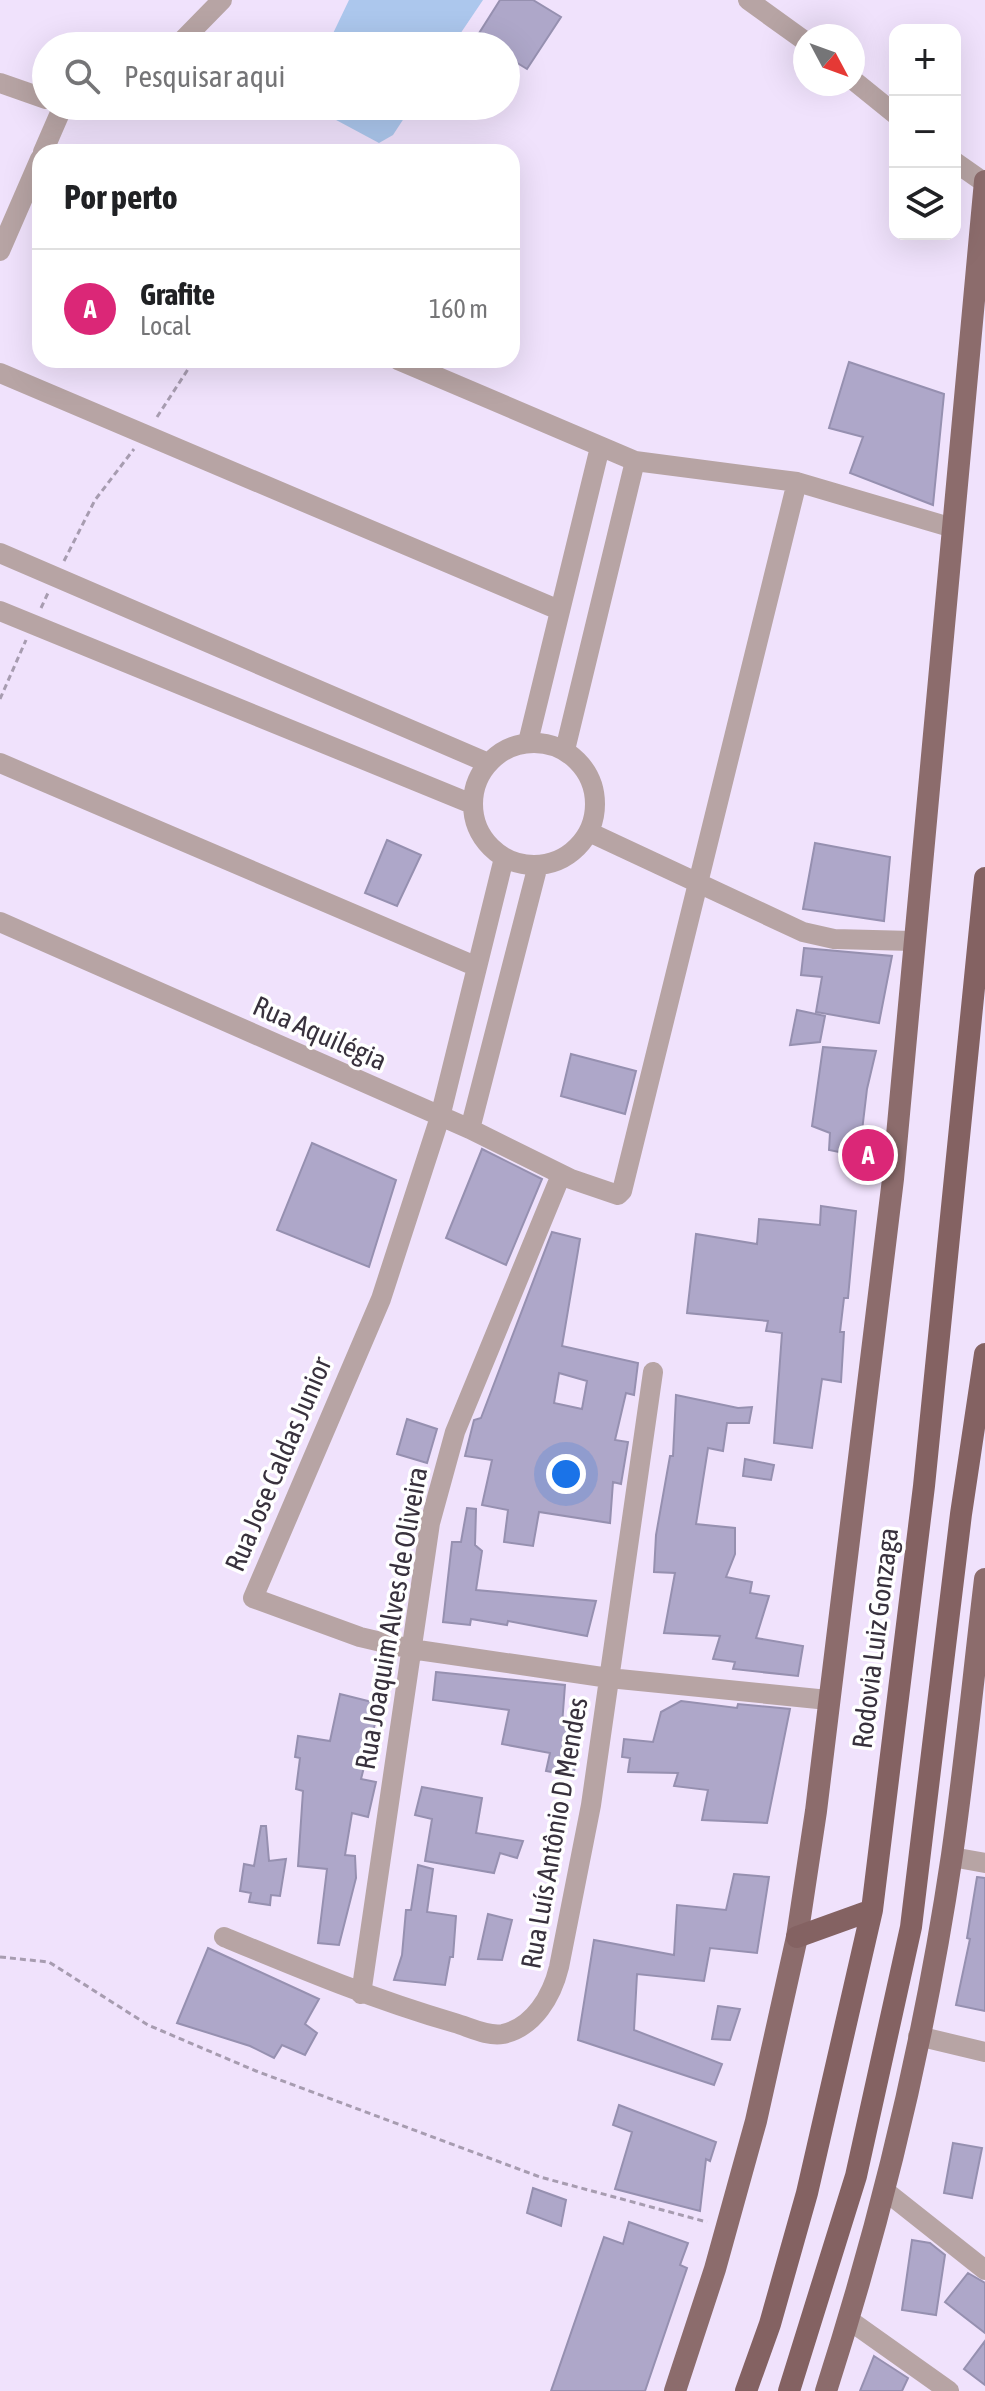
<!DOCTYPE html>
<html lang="pt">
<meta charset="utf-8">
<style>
body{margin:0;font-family:"Asap Condensed",sans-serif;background:#f2f2f2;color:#202124}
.controls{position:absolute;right:24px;top:24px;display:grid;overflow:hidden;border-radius:16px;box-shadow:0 8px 32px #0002}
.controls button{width:72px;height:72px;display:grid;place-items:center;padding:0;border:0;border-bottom:2px solid #e0e0e0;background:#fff;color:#202124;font:40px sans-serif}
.compass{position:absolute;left:793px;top:24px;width:72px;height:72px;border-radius:50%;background:#fff;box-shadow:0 8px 32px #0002;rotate:131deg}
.you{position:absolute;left:566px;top:1474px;width:28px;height:28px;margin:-20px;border:6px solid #fff;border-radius:50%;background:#1a73e8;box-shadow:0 0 0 12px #1a73e833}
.badge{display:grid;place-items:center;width:52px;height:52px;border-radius:50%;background:#db2777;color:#fff;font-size:26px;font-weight:700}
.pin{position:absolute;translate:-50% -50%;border:4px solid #fff;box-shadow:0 2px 8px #0006}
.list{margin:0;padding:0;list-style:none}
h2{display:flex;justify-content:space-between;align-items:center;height:104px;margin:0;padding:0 32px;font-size:34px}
h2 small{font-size:26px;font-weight:400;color:#757577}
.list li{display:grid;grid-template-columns:52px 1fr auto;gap:24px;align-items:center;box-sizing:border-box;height:120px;padding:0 32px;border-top:2px solid #e0e0e0}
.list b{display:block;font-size:30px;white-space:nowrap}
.list p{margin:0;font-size:26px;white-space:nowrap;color:#757577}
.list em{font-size:26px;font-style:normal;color:#757577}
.icon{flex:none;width:44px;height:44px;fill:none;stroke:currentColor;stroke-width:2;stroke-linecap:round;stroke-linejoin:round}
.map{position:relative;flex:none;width:985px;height:2391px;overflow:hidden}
.search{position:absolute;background:#fff;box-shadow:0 8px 32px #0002;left:32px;top:32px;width:488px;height:88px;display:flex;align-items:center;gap:20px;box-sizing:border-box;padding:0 28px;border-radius:44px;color:#757577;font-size:30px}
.panel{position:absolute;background:#fff;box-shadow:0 8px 32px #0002;left:32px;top:144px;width:488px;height:224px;border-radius:24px}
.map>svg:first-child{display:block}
.water{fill:#acc7ed}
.building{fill:#aea7c9;stroke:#9690b0;stroke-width:2;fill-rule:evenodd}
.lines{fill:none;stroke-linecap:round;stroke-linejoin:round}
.path{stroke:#a79cb0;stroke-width:3;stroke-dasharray:6 4;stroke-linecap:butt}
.minor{stroke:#b7a4a4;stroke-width:20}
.primary{stroke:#8c6c6c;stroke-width:22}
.trunk{stroke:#846262;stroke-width:22}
.labels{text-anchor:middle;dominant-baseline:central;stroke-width:7;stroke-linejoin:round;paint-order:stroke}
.street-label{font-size:28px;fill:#38313d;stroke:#fff}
</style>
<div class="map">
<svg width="985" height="2391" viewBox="0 0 985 2391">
<rect width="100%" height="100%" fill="#f0e2fc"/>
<path class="water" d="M349,0h134l-31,46h-125z
M310,106h102l-19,29 -14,8z"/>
<path class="building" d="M500,0h33l28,17 -34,52 -21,-13v-10h-17l-13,-8z
M849,362l95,32 -11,111 -83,-32 13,-36 -34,-9z
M387,840l34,15 -24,51 -32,-13z
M815,843l75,14 -6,64 -81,-12z
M804,948l88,8 -13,67 -63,-11 6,-35 -21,-2z
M797,1010l28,6 -5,26 -30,3z
M823,1047l53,4 -9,38 -8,67 -30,-6 1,-17 -18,-7z
M571,1054l65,17 -11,43 -64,-18z
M312,1143l84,37 -27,87 -92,-37z
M482,1149l60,30 -36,86 -60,-27z
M821,1206l35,5 -8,87h-4l-4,34h4l-3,50 -19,-3 -10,69 -38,-5 8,-110 -16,-2 2,-10 -81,-8 9,-79 61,10 2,-25 61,6z
M552,1232l28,7 -18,107 76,17 -4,32 -8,-2 -11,47 13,2 -7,42 -8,-2 -3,41 -71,-11 -6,34 -29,-4 4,-32 -26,-5 10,-45 -27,-4 9,-36 7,-2zM559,1373l28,8 -5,28 -28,-6z
M676,1395l62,13 14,-1 -3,16h-22l-4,28 -15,-3 -12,76 39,4v26l-9,23 26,5 -2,11 19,3 -13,42 47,8 -5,30 -65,-7 2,-7 -22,-3 7,-23 -56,-3 11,-60 -21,-1 2,-37 14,-79h3z
M407,1419l30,10 -10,34 -30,-9z
M745,1459l29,6 -3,15 -28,-4z
M467,1508l9,1 -1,36 7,6 -6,39 120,11 -9,35 -79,-15 -1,4 -36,-6 -1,6 -27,-3 9,-80h9z
M436,1672l129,13 -3,40 21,5 -10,46 -27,-5 4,-18 -48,-9 7,-34 -76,-10z
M340,1694l40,10 -19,75 15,3 -8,35 -16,-4 -7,42 10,1 1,22 -17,67 -21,-2 9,-74 -29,-3 5,-75 -7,-2 4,-31 -5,-1 3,-21 32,5z
M681,1701l56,7 1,-4 52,5 -23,114 -65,-3 6,-30 -34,-4 4,-13 -50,-1 2,-14 -8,-1 2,-18 29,3 8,-30z
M422,1787l60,11 -6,35 47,8 -6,17 -17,-5 -6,20 -69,-12 7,-42 -17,-4z
M261,1826h5l3,35 17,-2 -6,37 -9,-1 -1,10 -21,-3 2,-9 -11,-2 4,-27 10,2z
M418,1865l15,4 -6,43 29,4 -3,41h-3l-5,28 -51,-5 8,-25 4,-45h5z
M734,1874l35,3 -12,76 -47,-5 -6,33 -67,-7 -3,56 88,34 -8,21 -136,-45 16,-100 80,15 3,-50 49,5z
M977,1877l8,1v133l-29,-6 14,-66 -3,-1z
M488,1914l24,6 -10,40 -24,-1z
M208,1948l111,51 -14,25 12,9 -12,22 -23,-10 -8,13 -24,-12 -73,-23z
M718,2006l22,3 -10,31 -18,-1z
M619,2105l97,37 -6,19 -4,-2 -6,52 -85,-22 17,-57 -19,-7z
M953,2143l29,5 -10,50 -28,-5z
M533,2188l33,12 -5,26 -34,-13z
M629,2222l59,21 -8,22 7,3 -42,123h-94l53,-154 19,7z
M912,2240l18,3 15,12 -9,60 -34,-5z
M968,2273l17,10v50l-40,-31z
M985,2341v44l-21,-16z
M874,2356l34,22 -6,13h-42z"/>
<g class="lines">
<path class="path" d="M157,417l37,-57
M64,561l31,-61 39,-51
M41,608l7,-15
M0,699l26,-59
M0,1957l49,5 99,63 108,46 284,106 167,45"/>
<path class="minor" d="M748,0l57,41
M177,46l45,-46
M853,80l42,34
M0,83l46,16
M69,106h33
M43,152l20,-46
M955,162l30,21
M0,251l40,-92
M398,360l237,101 162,21 156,46
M0,373l559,237
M0,553l488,210
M0,611l472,193
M528,742l72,-295
M473 804a61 61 0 1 1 122 0a61 61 0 1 1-122 0Z
M565,750l70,-289
M0,763l475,203
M589,832l214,100 31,7 78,2
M504,858l-64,259 -59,182 -128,299 107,39 51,12 198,29 219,22
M0,922l470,207 101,50 47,16 4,-4 175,-709
M470,1129l68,-264
M952,1857l33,6
M224,1937c77,32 151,63 231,86 14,4 33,14 48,11 31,-7 49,-38 56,-67l32,-162 62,-433
M361,1994l69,-471 25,-91 106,-257
M918,2036l67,16
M884,2190l101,80
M849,2320l100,71"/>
<path class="primary" d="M675,2391l40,-122 41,-148 41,-184 19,-126 77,-632 92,-998
M826,2391c56,-174 99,-354 126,-536 13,-91 22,-184 33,-276"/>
<path class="trunk" d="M797,1937l75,-27
M746,2391l24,-67 37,-131 65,-283 52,-424 61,-608
M789,2391l67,-215 55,-249 50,-413 24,-160"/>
</g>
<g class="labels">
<g class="street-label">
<text transform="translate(320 1033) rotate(24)">Rua Aquilégia</text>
<text transform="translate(278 1464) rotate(-67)">Rua Jose Caldas Junior</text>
<text transform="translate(391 1618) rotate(-80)">Rua Joaquim Alves de Oliveira</text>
<text transform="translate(875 1638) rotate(-83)">Rodovia Luiz Gonzaga</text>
<text transform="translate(554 1833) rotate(-80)">Rua Luís Antônio D Mendes</text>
</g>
</g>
</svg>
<div class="controls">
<button>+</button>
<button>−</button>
<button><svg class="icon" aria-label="layers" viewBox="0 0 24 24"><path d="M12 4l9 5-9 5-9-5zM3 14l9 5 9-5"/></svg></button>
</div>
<svg class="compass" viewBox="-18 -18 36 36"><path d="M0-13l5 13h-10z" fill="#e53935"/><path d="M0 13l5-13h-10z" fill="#757577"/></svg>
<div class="you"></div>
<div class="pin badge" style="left:868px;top:1155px">A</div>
<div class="search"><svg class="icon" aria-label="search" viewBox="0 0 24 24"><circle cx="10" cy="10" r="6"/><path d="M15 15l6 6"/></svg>Pesquisar aqui</div>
<section class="panel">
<h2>Por perto<small></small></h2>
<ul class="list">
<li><span class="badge">A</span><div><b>Grafite</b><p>Local</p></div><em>160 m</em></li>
</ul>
</section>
</div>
